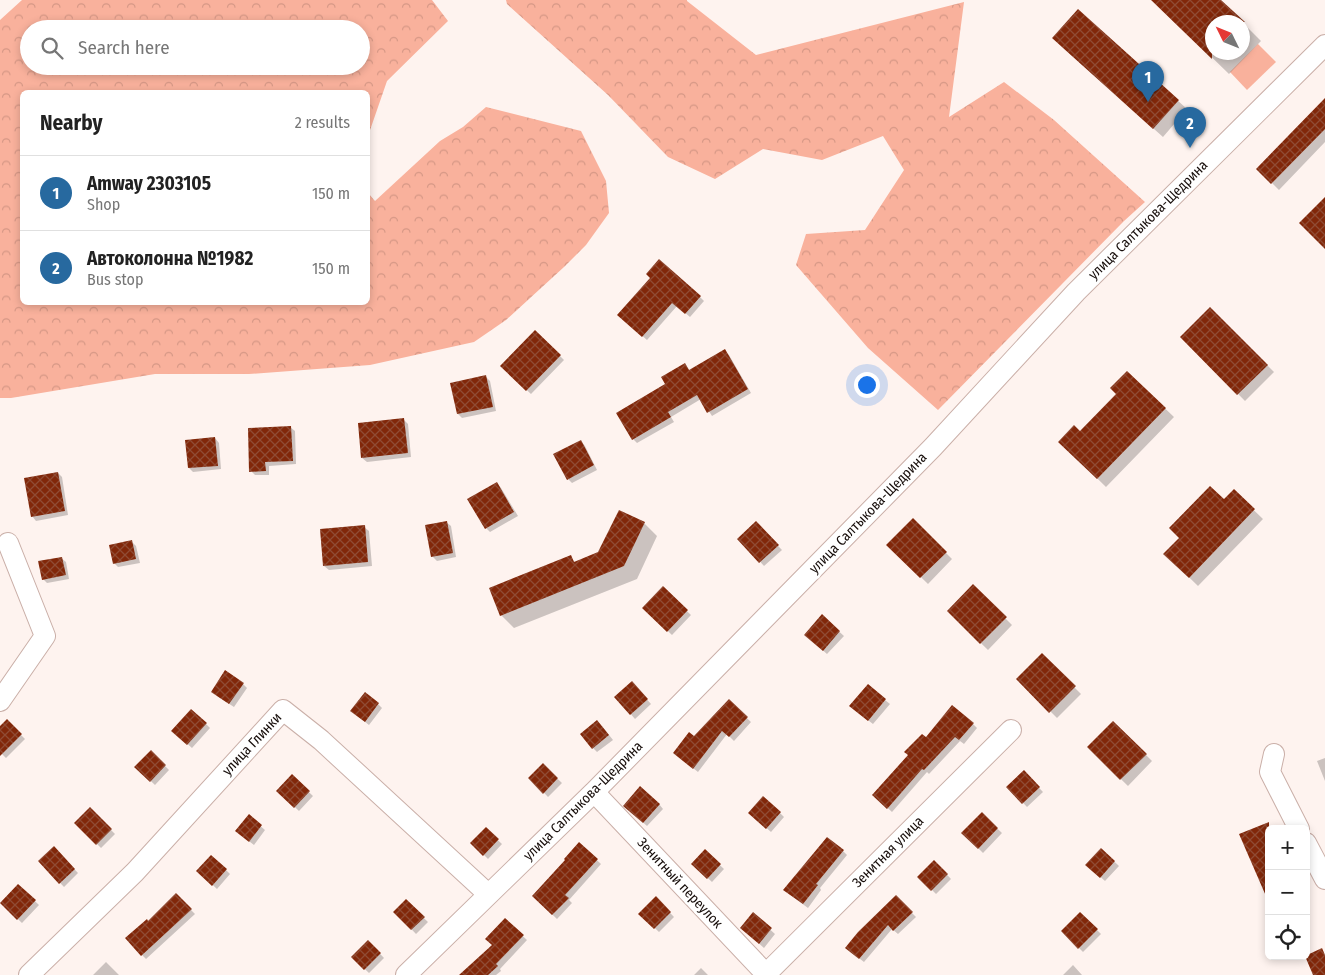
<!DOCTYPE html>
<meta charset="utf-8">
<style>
body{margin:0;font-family:"Fira Sans Condensed",sans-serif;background:#f6f6f6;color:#222}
.controls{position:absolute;right:15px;bottom:15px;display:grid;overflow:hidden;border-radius:8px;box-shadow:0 2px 8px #0003}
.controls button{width:45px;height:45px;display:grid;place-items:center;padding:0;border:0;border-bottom:1px solid #e0e0e0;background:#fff;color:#222;font:25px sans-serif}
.compass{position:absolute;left:1205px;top:15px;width:45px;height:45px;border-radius:50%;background:#fff;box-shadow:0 2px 8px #0003;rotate:313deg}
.you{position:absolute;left:866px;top:384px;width:18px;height:18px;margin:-12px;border:4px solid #fff;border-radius:50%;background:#1a73e8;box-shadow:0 0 0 8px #1a73e833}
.badge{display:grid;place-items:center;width:32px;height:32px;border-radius:50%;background:#27699f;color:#fff;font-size:16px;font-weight:700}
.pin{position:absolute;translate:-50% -41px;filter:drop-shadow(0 1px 2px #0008)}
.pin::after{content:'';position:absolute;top:26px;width:18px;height:15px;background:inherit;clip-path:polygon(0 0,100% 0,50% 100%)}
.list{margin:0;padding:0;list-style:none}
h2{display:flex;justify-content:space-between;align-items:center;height:65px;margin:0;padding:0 20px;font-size:21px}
h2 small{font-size:16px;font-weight:400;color:#767676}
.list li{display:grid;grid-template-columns:32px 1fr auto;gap:15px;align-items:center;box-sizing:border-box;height:75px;padding:0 20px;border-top:1px solid #e0e0e0}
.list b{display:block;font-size:19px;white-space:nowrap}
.list p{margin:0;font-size:16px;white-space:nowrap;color:#767676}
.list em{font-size:16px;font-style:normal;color:#767676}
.icon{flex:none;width:28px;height:28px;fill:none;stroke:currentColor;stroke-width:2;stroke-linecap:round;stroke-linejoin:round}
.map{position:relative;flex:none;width:1325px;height:975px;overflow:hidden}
.search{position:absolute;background:#fff;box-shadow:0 2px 8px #0003;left:20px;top:20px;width:350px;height:55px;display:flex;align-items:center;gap:12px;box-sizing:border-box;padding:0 18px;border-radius:28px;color:#767676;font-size:19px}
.panel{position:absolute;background:#fff;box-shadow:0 2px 8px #0003;left:20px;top:90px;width:350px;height:215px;border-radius:8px}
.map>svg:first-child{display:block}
.forest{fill:url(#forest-crowns);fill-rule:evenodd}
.green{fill:#f9b19c}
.shadow{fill:#0003;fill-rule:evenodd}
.building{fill:url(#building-cross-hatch)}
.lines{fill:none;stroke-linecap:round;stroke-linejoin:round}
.minor-casing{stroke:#caafa8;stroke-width:22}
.minor{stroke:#fff;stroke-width:20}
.labels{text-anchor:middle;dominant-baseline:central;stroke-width:5;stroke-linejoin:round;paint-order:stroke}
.street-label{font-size:14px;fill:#160d0a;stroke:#fff}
</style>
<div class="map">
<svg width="1325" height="975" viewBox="0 0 1325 975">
<defs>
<pattern id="forest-crowns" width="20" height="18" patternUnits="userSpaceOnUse" patternTransform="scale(1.25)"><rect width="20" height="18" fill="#f9b19c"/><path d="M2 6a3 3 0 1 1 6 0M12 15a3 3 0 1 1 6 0" fill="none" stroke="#d59785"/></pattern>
<pattern id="building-cross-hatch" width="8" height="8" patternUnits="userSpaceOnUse" patternTransform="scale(1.25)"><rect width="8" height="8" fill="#812709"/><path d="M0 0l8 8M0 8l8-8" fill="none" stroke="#8f4b34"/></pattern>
</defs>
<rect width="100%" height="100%" fill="#fef3ef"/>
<path class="forest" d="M22,0h410l16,21 -61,60 -19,55v-44h-346v210h346v-109l7,8 65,-60 23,-14 23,-20 95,24 25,50 3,32 -23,32 -22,22 -58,53 -32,22 -104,23 -121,9h-94l-144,24h-11v-378zM29,29h332v37h-332z
M506,0h181v1l69,54 208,-53 -15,115 55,-35 50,38 91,82 -21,19 -186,189 -70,-62 -72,-83 10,-31 59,-4 39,-60 -21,-34 -61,24 -59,-11 -48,30 -47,-22 -60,-62 -101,-91z"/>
<path class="green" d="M1258,44l18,18 -29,28 -17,-18z"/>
<path class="shadow" d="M1153,0h67l41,41 -32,33zM1212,22h30v30h-30z
M1078,10l109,99 -24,28 -101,-90z
M1325,100v42l-46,48 -21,-21z
M651,278l49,19 4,4 -14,16 -13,-11 -30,34 -24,-21z
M1210,308l64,64 -29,29 -63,-64z
M535,331l29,29 -33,34 -30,-28z
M725,351l4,4 22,38 -39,23 -11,-17 -30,18 3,5 -37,21 -4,-4 33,-54 19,-21 5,7z
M1127,372l47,45 -68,70 -46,-45 20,-9 38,-39z
M486,377l4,4 6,30 -34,7 -4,-4z
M404,420l4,4 3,33 -44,5 -5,-4z
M290,427l5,4 1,33 -27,2v9h-14l-4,-4z
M215,438l4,5 2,26 -28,3 -4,-4z
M581,441l4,5 12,24 -25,13 -4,-4z
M58,473l4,4 6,38 -32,6 -4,-5z
M497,483l4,5 17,28 -28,16 -4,-4z
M1234,491l29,28 -65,67 -33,-32 16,-16 44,-37z
M913,520l39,39 -24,25 -40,-39z
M446,522l5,4 5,31 -19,4 -5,-5z
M644,523l13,13 -20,43 -123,49 -13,-13 69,-58 6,6 23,-10z
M756,523l26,27 -18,16 -25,-27z
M364,527l5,4 3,35 -43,4 -5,-4z
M132,542l4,4 4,17 -22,4 -4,-4z
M61,558l5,4 3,17 -22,4 -4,-4z
M973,586l39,39 -24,25 -40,-39z
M663,588l28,27 -19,20 -28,-27z
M822,616l22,20 -17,18 -17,-15z
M1042,655l39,39 -24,24 -39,-39z
M632,683l19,21 -16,15 -19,-22z
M243,684l4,4 -13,19 -17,-11z
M885,700l5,4 -17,20 -18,-14z
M729,701l22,21 -17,19 -7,-7 -29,38 -19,-15z
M378,704l4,4 -13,17 -13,-10z
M7,721l18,18 -19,19 -6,-6v-25z
M1113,722l39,39 -24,25 -40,-39z
M206,724l4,4 -18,20 -19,-17z
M973,724l4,4 -13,16 -4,-3 -31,33 -2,-2 -35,40 -18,-17 52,-56z
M602,726l11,14 -16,12 -4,-4z
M151,752l18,18 -14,15 -19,-18z
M1325,758v23l-8,-20z
M543,765l19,18 -14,14 -18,-19z
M1024,772l19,20 -16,15 -19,-20z
M292,776l21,20 -14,15 -21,-20z
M659,804l4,5 -16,17 -18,-16z
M90,809l25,25 -14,14 -25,-25z
M780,813l4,4 -13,15 -17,-15z
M982,814l20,19 -19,20 -20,-20z
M249,816l16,14 -11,15 -13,-10z
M486,829l16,15 -14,15 -16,-16z
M579,843l22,21 -32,36 3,3 -15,16 -24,-23 33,-36z
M54,848l24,25 -14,14 -25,-26z
M1101,849l18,17 -14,15 -18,-16z
M705,851l19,18 -12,13 -19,-18z
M843,851l4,4 -27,33 1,2 -13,18 -19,-14z
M934,861l17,18 -15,15 -17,-17z
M226,870l4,4 -13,15 -15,-14z
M18,885l21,20 -17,18 -21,-20z
M176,895l19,19 -49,45 -4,-4z
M896,897l20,20 -18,17 -6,-5 -28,33 -13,-10z
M656,898l18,19 -15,15 -19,-18z
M406,901l22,21 -12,12 -21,-22z
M1080,913l21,21 -18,18 -21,-21z
M753,914l22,20 -11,14 -18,-16z
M505,920l22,20 -27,29 1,2 -5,4h-35l33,-29z
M368,941l16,17 -15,15 -17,-16z
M106,962l13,13h-26z
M1073,965l9,10h-19z
M701,968l7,7h-14z"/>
<path class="building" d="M1151,0h70l24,22h-33v37z
M1078,9l101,91 -26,29 -101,-91z
M1325,98v31l-54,55 -15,-15z
M1325,197v52l-26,-26z
M659,259l42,37 -16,18 -13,-11 -30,34 -25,-22 33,-37 -4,-4z
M1210,307l58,58 -31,30 -57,-58z
M535,330l26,25 -35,36 -26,-25z
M725,349l23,40 -41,24 -10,-18 -29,17 3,5 -39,23 -16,-27 49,-29 -4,-7 24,-14 4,7z
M1127,371l39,37 -69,71 -39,-37 16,-17 6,6 36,-37 -6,-6z
M486,375l7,32 -36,7 -7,-31z
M404,418l4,35 -47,5 -3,-35z
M291,426l2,35 -28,1 1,9 -17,1 -1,-44z
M215,437l3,29 -30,2 -3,-28z
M581,440l13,25 -27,15 -14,-26z
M58,472l7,39 -34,6 -7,-39z
M497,482l17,30 -29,17 -18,-30z
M1210,486l14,13 10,-10 21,20 -66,69 -26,-24 16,-16 -10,-10z
M619,510l26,12 -21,44 -124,50 -11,-28 82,-33 3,7 24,-10z
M913,518l34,34 -27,26 -34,-33z
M447,521l6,32 -22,4 -6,-32z
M756,521l23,24 -20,18 -22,-24z
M365,525l3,37 -45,4 -3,-37z
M132,540l4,19 -23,5 -4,-19z
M62,557l4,18 -24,5 -4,-19z
M973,584l34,33 -27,27 -33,-33z
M663,586l25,24 -21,22 -25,-24z
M822,614l18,17 -17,20 -19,-16z
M1042,653l34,33 -27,27 -33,-34z
M225,670l19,13 -15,21 -18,-12z
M632,681l16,18 -18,16 -16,-18z
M868,684l18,15 -18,22 -19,-15z
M365,692l14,11 -14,19 -15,-11z
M729,699l19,18 -19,20 -7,-6 -29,38 -20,-16 16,-21 5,4z
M952,705l22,18 -15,17 -4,-3 -31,33 -2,-1 -35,40 -15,-14 36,-40 -4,-3 18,-18 4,3z
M191,709l16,14 -20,22 -16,-14z
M7,719l15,15 -22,22v-30z
M597,720l12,15 -17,14 -12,-15z
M1113,721l34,33 -27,26 -33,-33z
M151,750l15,15 -16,17 -16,-15z
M543,763l15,15 -15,16 -15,-16z
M1024,770l16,17 -18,17 -16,-17z
M292,774l18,17 -16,17 -18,-17z
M640,786l20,18 -17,19 -20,-17z
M763,796l18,16 -15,17 -18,-16z
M90,807l22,22 -16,16 -22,-22z
M982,812l16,16 -20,21 -17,-16z
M249,814l13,11 -13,17 -14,-11z
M1269,822v81l-30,-69z
M486,827l13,12 -16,17 -13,-13z
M827,837l17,13 -28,34 2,1 -15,19 -20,-14z
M579,842l19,17 -33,36 4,3 -17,17 -20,-19 33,-36 -1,-1z
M54,846l21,23 -16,15 -21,-23z
M1101,848l14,13 -15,17 -15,-13z
M705,849l16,15 -14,15 -16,-15z
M211,855l16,14 -15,17 -16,-15z
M934,860l14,14 -17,17 -14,-14z
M18,884l18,16 -19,20 -17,-17z
M176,893l16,16 -51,47 -16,-18 22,-19 1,2z
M896,895l17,17 -20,19 -5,-6 -29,34 -14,-11 13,-16z
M656,896l15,16 -17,17 -16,-15z
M406,899l19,18 -14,13 -18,-18z
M753,912l19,16 -13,16 -19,-16z
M1080,912l18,17 -20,20 -17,-18z
M505,918l19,17 -28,29 2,2 -10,9h-29l33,-30 -7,-6z
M368,940l13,13 -17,17 -13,-13z
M1322,948l3,7v20h-12l-8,-19z"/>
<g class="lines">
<defs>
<path id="minor" d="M0,701l45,-65 -37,-93
M1274,754l-4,18 29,57
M594,792l173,183
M1306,843l19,36
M29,975l106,-103 148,-162 38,30 167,154
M406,975l188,-183 339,-345 143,-155 249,-247
M765,975l246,-245"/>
</defs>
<use href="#minor" class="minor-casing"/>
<use href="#minor" class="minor"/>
</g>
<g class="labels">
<g class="street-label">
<text transform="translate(1148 220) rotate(-45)">улица Салтыкова-Щедрина</text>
<text transform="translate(868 513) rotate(-46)">улица Салтыкова-Щедрина</text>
<text transform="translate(252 744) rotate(-47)">улица Глинки</text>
<text transform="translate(583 801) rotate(-45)">улица Салтыкова-Щедрина</text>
<text transform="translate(888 852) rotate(-45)">Зенитная улица</text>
<text transform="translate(680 883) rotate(47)">Зенитный переулок</text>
</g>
</g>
</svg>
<div class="controls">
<button>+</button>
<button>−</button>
<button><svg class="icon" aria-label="locate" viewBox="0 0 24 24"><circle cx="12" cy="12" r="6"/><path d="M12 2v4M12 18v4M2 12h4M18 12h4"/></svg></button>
</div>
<svg class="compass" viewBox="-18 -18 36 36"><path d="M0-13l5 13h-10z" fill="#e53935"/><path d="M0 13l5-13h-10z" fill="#767676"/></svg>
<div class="you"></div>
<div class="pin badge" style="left:1148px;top:102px">1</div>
<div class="pin badge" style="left:1190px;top:148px">2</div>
<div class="search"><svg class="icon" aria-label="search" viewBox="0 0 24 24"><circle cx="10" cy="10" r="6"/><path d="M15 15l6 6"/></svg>Search here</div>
<section class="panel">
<h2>Nearby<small>2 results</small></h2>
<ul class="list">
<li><span class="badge">1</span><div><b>Amway 2303105</b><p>Shop</p></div><em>150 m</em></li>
<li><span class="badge">2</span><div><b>Автоколонна №1982</b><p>Bus stop</p></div><em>150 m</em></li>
</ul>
</section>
</div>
